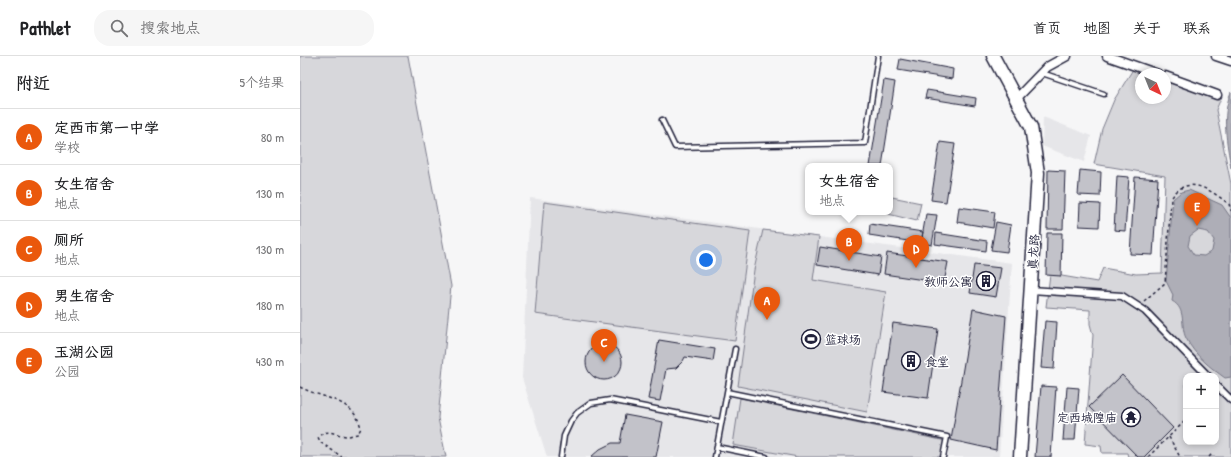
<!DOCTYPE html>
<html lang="zh">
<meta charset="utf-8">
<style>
body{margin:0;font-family:"Patrick Hand","LXGW WenKai TC",sans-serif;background:#f6f6f6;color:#202124}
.controls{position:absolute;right:12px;bottom:12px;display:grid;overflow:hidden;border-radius:8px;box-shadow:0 2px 6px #0003}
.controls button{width:36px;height:36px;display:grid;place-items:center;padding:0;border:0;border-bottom:1px solid #e0e0e0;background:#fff;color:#202124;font:20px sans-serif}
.compass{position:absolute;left:835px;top:12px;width:36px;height:36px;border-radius:50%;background:#fff;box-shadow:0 2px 6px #0003;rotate:137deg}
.you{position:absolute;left:406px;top:204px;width:14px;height:14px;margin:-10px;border:3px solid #fff;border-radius:50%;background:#1a73e8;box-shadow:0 0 0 6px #1a73e833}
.badge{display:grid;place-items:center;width:26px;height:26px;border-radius:50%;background:#ea580c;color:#fff;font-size:13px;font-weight:700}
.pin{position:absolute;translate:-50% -33px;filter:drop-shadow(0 1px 2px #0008)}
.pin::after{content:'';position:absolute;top:21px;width:14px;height:12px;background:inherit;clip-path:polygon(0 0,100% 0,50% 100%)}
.popup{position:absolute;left:505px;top:107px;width:88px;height:52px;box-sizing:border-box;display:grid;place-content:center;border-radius:8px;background:#fff;filter:drop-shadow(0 1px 3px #0005);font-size:13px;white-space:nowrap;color:#757577}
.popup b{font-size:15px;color:#202124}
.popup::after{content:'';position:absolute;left:50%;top:100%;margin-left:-8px;border:8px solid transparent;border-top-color:#fff}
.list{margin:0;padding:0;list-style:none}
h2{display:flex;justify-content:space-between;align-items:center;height:52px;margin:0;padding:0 16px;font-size:17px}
h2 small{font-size:13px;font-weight:400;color:#757577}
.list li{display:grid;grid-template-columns:26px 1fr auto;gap:12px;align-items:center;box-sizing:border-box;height:56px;padding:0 16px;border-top:1px solid #e0e0e0}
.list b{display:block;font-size:15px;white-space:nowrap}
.list p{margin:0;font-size:13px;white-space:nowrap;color:#757577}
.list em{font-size:13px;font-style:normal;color:#757577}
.icon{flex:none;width:22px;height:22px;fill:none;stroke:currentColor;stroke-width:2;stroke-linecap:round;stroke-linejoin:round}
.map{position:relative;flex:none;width:931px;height:401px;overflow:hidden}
header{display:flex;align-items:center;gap:24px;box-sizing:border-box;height:56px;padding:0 20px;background:#fff;border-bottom:1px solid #e0e0e0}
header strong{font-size:19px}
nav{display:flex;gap:22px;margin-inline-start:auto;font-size:14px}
.search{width:280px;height:36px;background:#f6f6f6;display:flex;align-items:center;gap:10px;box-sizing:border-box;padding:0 14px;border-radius:16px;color:#757577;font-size:15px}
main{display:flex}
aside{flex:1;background:#fff}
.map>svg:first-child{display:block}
.built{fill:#e6e6e9}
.green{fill:#d7d7db;stroke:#7c7c8b;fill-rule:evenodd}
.water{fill:#aeaeb7;stroke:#767685;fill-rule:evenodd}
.building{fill:#c2c2c9;stroke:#22223b}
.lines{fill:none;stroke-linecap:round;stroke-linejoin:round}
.service-casing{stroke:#22223b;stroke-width:7}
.pedestrian-casing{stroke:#22223b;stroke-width:9}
.minor-casing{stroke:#22223b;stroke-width:11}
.secondary-casing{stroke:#22223b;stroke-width:15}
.path{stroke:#22223b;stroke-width:1.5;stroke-dasharray:3 3;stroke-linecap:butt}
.service{stroke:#fff;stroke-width:4}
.pedestrian{stroke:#fff;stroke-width:6}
.minor{stroke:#fff;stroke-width:8}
.secondary{stroke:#fff;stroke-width:12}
.labels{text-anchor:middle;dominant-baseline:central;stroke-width:3;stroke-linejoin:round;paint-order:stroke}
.street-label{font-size:12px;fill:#22223b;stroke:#fff}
.poi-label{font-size:12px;fill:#22223b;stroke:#fff;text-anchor:end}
</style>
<header>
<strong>Pathlet</strong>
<div class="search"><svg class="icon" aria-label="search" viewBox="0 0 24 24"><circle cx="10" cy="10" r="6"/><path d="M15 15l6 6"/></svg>搜索地点</div>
<nav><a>首页</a><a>地图</a><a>关于</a><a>联系</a></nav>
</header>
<main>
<aside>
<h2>附近<small>5个结果</small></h2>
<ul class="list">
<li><span class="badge">A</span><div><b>定西市第一中学</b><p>学校</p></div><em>80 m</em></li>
<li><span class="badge">B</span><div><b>女生宿舍</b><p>地点</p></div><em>130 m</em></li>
<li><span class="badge">C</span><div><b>厕所</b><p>地点</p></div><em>130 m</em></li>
<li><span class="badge">D</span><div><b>男生宿舍</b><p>地点</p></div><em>180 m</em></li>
<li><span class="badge">E</span><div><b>玉湖公园</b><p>公园</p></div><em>430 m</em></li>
</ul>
</aside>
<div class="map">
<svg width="931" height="401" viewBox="0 0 931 401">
<rect width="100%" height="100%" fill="#f6f6f7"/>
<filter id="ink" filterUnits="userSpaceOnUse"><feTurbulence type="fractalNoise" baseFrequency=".025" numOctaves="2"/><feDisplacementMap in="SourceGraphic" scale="8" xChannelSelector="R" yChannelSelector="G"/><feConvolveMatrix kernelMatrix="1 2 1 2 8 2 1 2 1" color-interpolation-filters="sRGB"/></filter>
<g filter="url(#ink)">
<path class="built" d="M743,61l48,19 -7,26 -42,-16z
M230,142l482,65 -13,194h-452l-25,-79z"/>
<path class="green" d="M0,0h108l43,230 -13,132 8,39h-146z
M835,10l21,8h-15v24h24v-21l56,21 -5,12 15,74v273h-103l-1,-4h-25l-1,-7 -16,-2 8,-109 -3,-11v-14l-44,-3 4,-33 47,8 6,-14 33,6 26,-1 3,-97 -71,-12 8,-35 12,-29zM886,320h30v66h-30z
M592,141l29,6 -4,18 -29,-7 2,-2z
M244,146l206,29 -15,110 -200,-27z
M463,174l56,7 -6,43 73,12 -19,120 -129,-26 16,-116z
M440,342l206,43 -3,16h-145l-65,-12z"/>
<path class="water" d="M931,36v76c-4,-25 -10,-52 0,-76z
M889,134l33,15 9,13v159l-6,1c-15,-11 -30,-22 -39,-40 -6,-12 1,-29 -14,-37l1,-6 -7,-14 7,-82 8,-7zM898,174l10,2 6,8 -2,11 -8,5 -10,-1 -6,-9 2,-10z"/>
<path class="building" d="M600,3l53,10 -1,10 -54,-9z
M584,24l11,2 -13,84h-12z
M627,34l49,8 -1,8 -50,-8z
M640,86l15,2 -9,58 -15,-2z
M748,114l17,1 -2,58h-16z
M780,114l21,2 -1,24 -22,-1z
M817,120l12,1 -4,54 -11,-1z
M835,121l23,2 -5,76 -23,-1z
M780,147l20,1 -1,23 -20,-1z
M659,151l36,5 -2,16 -36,-6z
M626,158l11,1 -5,30 -11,-2z
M696,166l15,3 -4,27 -16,-2z
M570,168l53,8 -2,11 -52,-8z
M636,177l51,8 -1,10 -51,-7z
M747,177h15l-1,43 -15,-1z
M520,191l61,10 -3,18 -61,-10z
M587,197l61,9 -4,21 -60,-9z
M674,209l27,3 -5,29 -26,-4z
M673,253l33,7 -10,134 -45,-10z
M745,265l12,1 -3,47 -13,-1z
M593,267l45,6 -10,69 -45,-6z
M359,284l56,9 -2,12 -28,-4 -2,4 -7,7 -10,1 -6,32 -12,-2z
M286 306a18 18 0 1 1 36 0a18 18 0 1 1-36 0Z
M822,319l51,53 -29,29h-6l-49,-50z
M741,330l15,1 -5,70h-16z
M767,331l12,1 -4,52h-12z
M325,359l38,7 -7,35h-65l9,-8 12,-6h8z"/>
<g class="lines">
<defs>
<path id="service" d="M742,17l62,21
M362,64l13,27 190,-4 13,-87
M427,336l220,45 -4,20
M417,391l49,10
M261,401l3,-21 7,-15 6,-8 14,-10 19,-3 111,22
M415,401l20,-108"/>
<path id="pedestrian" d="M731,234l91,6 23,15 63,65
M916,329l15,15"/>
<path id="minor" d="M807,0l51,18
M916,0l15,5
M865,20l52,19
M716,43l31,-32 20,-11"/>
<path id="secondary" d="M693,0l38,71 7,46 -18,284"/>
</defs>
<use href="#service" class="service-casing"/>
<use href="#pedestrian" class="pedestrian-casing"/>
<use href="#minor" class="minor-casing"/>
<use href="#secondary" class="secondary-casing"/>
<path class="path" d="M844,245l21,-18 6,-84c15,-27 41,-8 58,5l2,7
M0,331c22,12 54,11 61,41l-3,6c-3,0 -7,2 -10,2 -12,0 -20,-9 -30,1l2,5 22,15
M869,381l11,20
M848,401l38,-37
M909,401l3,-3"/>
<use href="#service" class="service"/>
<use href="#pedestrian" class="pedestrian"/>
<use href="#minor" class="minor"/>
<use href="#secondary" class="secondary"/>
</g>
</g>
<defs>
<symbol id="building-ring" viewBox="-11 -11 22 22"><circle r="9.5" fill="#fff" stroke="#22223b" stroke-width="1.5"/><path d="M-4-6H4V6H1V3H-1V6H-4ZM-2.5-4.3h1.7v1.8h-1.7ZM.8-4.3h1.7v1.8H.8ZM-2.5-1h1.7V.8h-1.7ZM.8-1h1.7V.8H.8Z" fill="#22223b"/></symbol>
<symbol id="stadium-ring" viewBox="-11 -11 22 22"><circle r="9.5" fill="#fff" stroke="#22223b" stroke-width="1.5"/><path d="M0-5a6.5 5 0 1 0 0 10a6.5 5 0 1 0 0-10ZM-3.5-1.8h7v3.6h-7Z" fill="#22223b"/></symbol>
<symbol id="temple-ring" viewBox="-11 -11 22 22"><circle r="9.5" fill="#fff" stroke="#22223b" stroke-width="1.5"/><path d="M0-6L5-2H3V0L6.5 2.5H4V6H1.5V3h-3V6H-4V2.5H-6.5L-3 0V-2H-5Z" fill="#22223b"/></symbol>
</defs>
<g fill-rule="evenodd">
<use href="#building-ring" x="675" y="214" width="22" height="22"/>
<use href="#stadium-ring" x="500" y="272" width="22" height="22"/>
<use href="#building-ring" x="600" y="294" width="22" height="22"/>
<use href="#temple-ring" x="820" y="350" width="22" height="22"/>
</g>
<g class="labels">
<g class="street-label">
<text transform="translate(733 196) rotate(-86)">真龙路</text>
</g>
<g class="poi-label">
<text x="672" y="225">教师公寓</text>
<text x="525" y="283" text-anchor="start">篮球场</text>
<text x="625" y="305" text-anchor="start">食堂</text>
<text x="817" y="361">定西城隍庙</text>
</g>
</g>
</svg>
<div class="controls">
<button>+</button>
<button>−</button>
</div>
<svg class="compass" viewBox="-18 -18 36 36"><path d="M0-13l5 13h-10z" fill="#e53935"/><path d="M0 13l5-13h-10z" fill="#757577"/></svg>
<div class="you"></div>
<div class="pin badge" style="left:467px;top:264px">A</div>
<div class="pin badge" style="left:549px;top:205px">B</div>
<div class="popup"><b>女生宿舍</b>地点</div>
<div class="pin badge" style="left:304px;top:306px">C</div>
<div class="pin badge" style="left:616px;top:212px">D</div>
<div class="pin badge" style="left:897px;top:170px">E</div>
</div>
</main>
